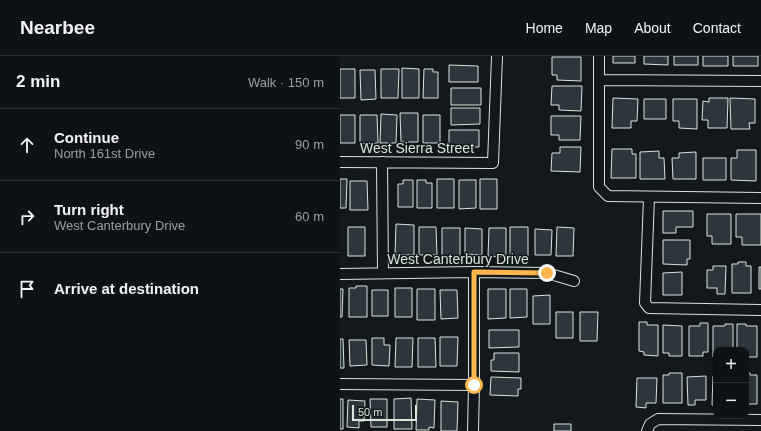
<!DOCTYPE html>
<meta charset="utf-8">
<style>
body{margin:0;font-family:Arial,sans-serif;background:#1d2022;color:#f1f3f6}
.controls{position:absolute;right:12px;bottom:12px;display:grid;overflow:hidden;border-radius:8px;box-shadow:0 2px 10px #0003}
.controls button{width:36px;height:36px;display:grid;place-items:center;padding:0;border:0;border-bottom:1px solid #2f3234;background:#0f1215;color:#f1f3f6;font:20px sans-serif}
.scale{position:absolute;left:12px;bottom:10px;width:65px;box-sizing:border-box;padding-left:4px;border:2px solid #d8e6dc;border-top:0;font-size:11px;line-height:14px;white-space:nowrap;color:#d8e6dc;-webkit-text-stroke:3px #14181c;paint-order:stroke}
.stop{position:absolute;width:12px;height:12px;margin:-9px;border:3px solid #ffb74d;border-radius:50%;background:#fff}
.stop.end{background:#ffb74d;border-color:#fff;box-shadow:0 1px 4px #0008}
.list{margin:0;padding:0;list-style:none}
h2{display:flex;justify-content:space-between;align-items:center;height:52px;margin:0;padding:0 16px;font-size:17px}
h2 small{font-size:13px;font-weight:400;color:#9b9ea0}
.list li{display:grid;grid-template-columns:26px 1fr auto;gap:12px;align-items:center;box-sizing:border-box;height:72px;padding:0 16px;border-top:1px solid #2f3234}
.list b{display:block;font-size:15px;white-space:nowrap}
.list p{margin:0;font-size:13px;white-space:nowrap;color:#9b9ea0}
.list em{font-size:13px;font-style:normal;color:#9b9ea0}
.icon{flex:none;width:22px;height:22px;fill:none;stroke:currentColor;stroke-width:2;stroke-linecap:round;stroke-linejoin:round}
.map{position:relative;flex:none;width:421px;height:375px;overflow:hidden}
header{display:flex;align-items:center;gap:24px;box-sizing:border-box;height:56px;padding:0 20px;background:#0f1215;border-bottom:1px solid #2f3234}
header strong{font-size:19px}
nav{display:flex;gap:22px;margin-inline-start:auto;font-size:14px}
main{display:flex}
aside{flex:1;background:#0f1215}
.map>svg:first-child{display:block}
.building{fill:#2c363c;stroke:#d8e6dc}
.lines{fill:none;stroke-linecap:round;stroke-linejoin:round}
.minor-casing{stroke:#d8e6dc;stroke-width:12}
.minor{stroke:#14181c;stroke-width:10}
.route{stroke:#ffb74d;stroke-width:5}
.labels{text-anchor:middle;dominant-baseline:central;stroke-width:3;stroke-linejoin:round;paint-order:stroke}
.street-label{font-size:14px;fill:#d8e6dc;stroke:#14181c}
</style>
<header>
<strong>Nearbee</strong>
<nav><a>Home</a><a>Map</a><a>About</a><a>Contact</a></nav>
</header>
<main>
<aside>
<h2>2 min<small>Walk · 150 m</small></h2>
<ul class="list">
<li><svg class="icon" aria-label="ahead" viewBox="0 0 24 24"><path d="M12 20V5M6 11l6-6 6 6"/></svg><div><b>Continue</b><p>North 161st Drive</p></div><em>90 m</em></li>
<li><svg class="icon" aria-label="right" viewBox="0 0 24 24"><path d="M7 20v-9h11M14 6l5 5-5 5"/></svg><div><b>Turn right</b><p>West Canterbury Drive</p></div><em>60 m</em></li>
<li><svg class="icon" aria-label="arrive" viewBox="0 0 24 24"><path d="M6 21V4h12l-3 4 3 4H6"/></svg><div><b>Arrive at destination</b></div></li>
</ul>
</aside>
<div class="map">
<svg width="421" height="375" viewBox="0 0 421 375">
<rect width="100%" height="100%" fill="#14181c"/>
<path class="building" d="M273,0h22v7h-22z
M304,0h24v9l-24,-1z
M334,0h24v9h-24z
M363,0h25v10h-25z
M393,0h25v10h-25z
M212,1h29v24l-24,-1v-5h-5z
M109,9l29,1v16h-29z
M62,12l17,1v29h-17z
M0,13h15v29h-15z
M41,13h18l-1,29h-17z
M84,13h9v3h5v26h-15z
M20,14h15l1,29 -15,1z
M212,30h30l-1,25 -22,-1v-5h-8z
M111,32h30v17h-30z
M273,42l25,1 -1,22h-6v7h-19z
M369,42h19l-1,30h-19v-8h-6l1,-19 6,1z
M390,42l25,1v24h-6l1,6h-19z
M304,43h22v20h-22z
M333,43h24v30l-18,-1v-7h-6z
M111,52h29v16l-29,1z
M60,57h18v29h-17z
M41,58l16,1 -1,28h-16z
M0,59h15v28h-15z
M20,59h17l1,28 -18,1z
M83,59h17v28h-17z
M211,60h30l-1,24h-21v-5h-8z
M109,74h30v17h-30z
M220,91h21l-1,25 -29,-1 1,-18h8z
M272,93h20v5h4v24h-25z
M397,94h19v31l-25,-1v-22h6z
M319,95v7h5l1,21h-25v-27z
M356,96v27h-23l-1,-21h7v-5z
M363,102h23v22h-23z
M0,123h7l-1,29h-6z
M97,123h17v29h-17z
M140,123h17v30h-17z
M63,124h10v27h-15v-23h5z
M77,124h9v3h6v25h-15z
M119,124h17v28l-17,1z
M10,125h17l1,29h-18z
M323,155h30v16h-17v6h-13z
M367,158h24v30h-19v-8h-5z
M396,158h25v31h-19v-8h-6z
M56,168l18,1v30h-19z
M8,171h17v29h-17z
M79,171h17l1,28h-18z
M170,171h18v30h-18z
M217,171l17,1 -1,28h-17z
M102,172h18v29l-18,-1z
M125,172l17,1v26l-17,-1z
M149,172h17v29l-18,-1z
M195,173l17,1 -1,25h-16z
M323,184h27v19h-3v6l-24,-1z
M398,206h8v4h5v27h-19v-29h6z
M373,210h13l-1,28h-8v-6h-10v-18h6z
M419,211h2v22h-2z
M342,216v23h-19v-22z
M16,230h11v31h-18v-29h7z
M55,232h17v29h-17z
M0,233h3l-1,28h-2z
M77,233h18v31h-18z
M148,233h18v29l-18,1z
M170,233h17v28l-17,1z
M32,234h16v26h-16z
M100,234h17l1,28 -17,1z
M210,239v29h-17v-28z
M216,256h17v26h-17z
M240,256h18l-1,29h-17z
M299,266h8v3h11v31l-14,-1v-3l-5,-1z
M360,267h8v29h-5v4h-14v-30h11z
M385,268h8v26h-17v7h-3v-31h12z
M397,268h9v2h11v31h-11v-7h-9z
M323,269l19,1v30h-13v-3h-6z
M149,274h30v17l-30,1z
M100,281h18l-1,29h-17z
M32,282h12v7h6l-1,21 -17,-1z
M56,282h17l-1,29h-17z
M78,282h17l1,29h-18z
M0,283h3l1,29h-4z
M9,284h17l1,25 -17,1z
M154,297h25v19l-28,-1v-11h3z
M329,317h13v30h-19v-28h6z
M406,317h4v2h7v29h-11z
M366,320v24h-11v5h-7l-1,-28z
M373,320h3v29h-4z
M151,321l30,1v11h-3v7l-28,-1z
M297,322h20l-1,25h-10v5l-10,-1z
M71,342l1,31h-18v-30z
M0,343h3v30h-3z
M30,343h17v28h-16z
M77,343l18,1 -1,28 -5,-1v3h-13z
M8,344l17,1 -1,20h-5v7l-12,-1z
M101,345l17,1 -1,29h-16z
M214,368h17v7h-17z"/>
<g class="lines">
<defs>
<path id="minor" d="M259,0v131l9,9 153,2
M259,24l162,1
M0,106l153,1 4,-107
M42,106l1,111
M309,141l-4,106 4,5 112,2
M0,218l134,-2 73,1 27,8
M0,328l134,1
M133,375l1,-46v-113
M307,375l3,-7 8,-5 103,1"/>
</defs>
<use href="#minor" class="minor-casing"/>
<use href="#minor" class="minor"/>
</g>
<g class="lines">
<path class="route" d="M134,329v-113l73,1"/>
</g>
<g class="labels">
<g class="street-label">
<text x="77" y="92">West Sierra Street</text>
<text x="118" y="203">West Canterbury Drive</text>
</g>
</g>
</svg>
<div class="controls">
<button>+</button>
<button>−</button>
</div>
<div class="scale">50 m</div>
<div class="stop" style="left:134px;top:329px"></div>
<div class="stop end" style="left:207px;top:217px"></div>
</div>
</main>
